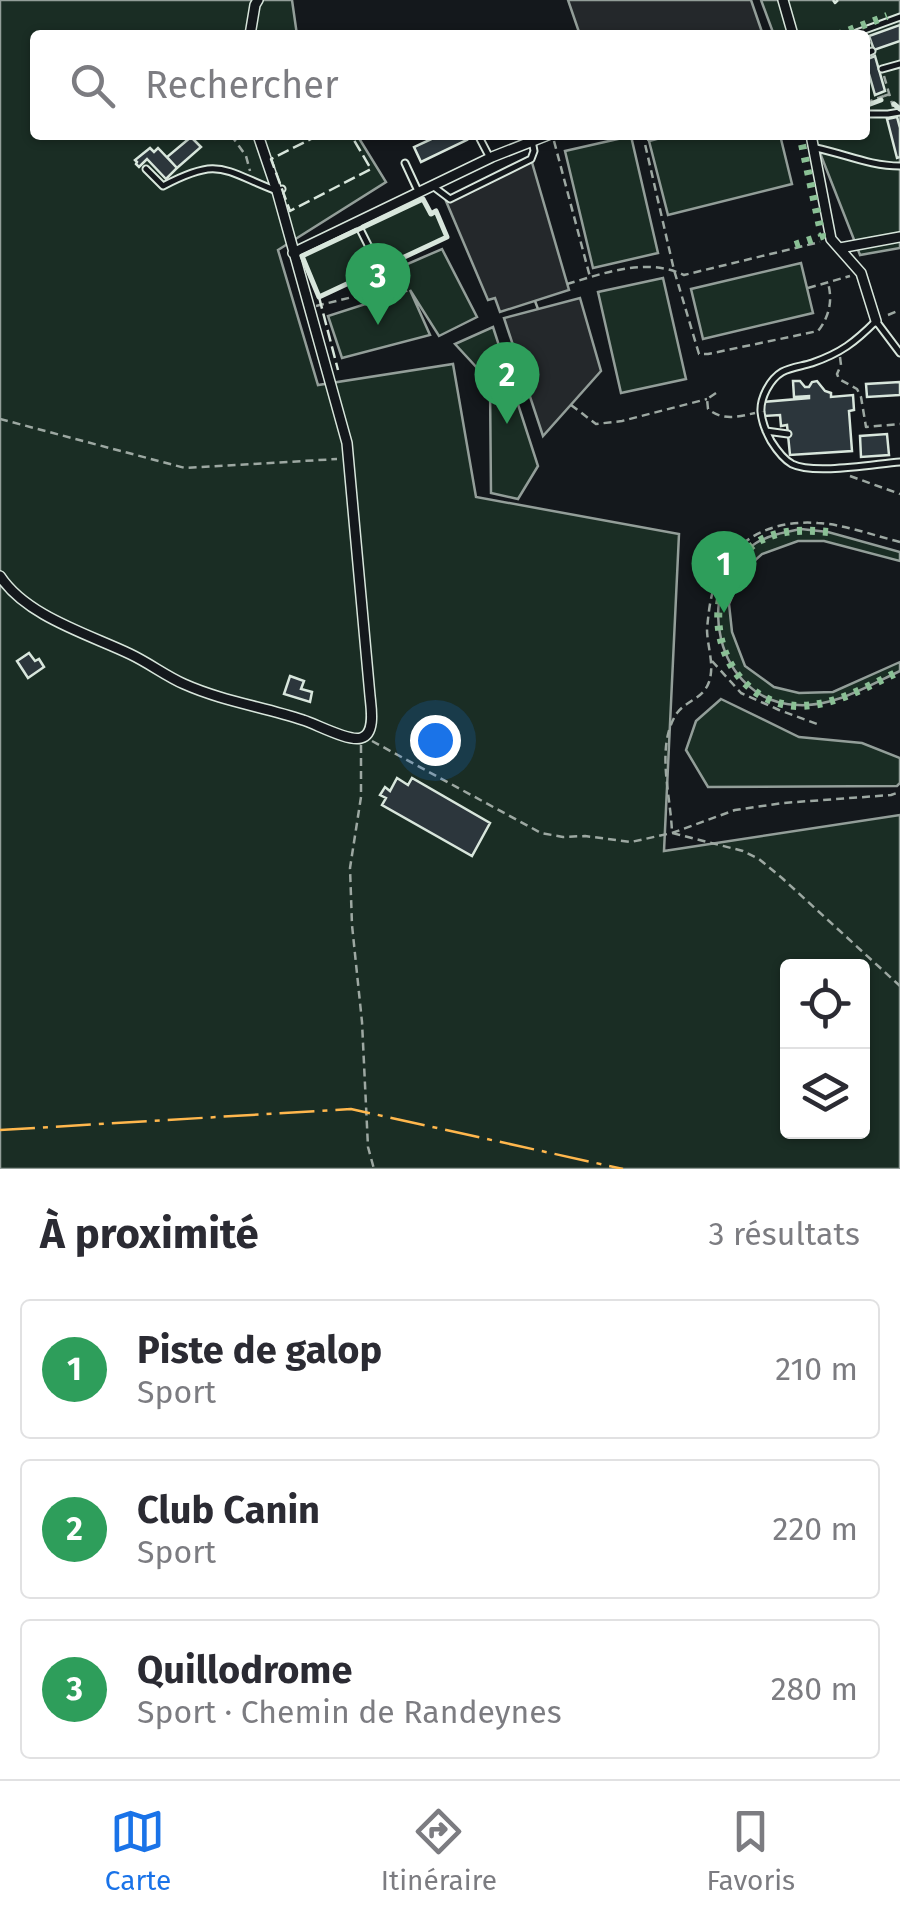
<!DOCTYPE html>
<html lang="fr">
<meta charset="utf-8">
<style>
body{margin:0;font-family:"Fira Sans",sans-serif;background:#f7f7f7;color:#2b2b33}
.controls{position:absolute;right:30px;bottom:30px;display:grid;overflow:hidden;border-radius:10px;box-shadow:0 2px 8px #0004}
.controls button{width:90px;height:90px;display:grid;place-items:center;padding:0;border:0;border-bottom:2px solid #e1e1e2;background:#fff;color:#2b2b33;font:50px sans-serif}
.you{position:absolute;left:435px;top:740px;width:35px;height:35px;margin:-25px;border:8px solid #fff;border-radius:50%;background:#1a73e8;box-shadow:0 0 0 15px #1a73e833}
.badge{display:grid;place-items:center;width:65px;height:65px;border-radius:50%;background:#1a73e8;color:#fff;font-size:32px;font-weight:700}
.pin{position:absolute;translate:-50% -82px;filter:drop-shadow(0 2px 5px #0008)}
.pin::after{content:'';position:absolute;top:52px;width:35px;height:30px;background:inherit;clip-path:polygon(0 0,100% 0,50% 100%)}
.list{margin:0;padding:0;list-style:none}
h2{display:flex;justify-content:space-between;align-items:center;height:130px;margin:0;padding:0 40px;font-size:42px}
h2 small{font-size:32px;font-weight:400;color:#7c7c81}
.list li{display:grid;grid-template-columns:65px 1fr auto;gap:30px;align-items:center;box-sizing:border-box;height:140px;margin:0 20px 20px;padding:0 20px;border:2px solid #e1e1e2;border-radius:10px}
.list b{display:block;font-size:38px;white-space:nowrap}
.list p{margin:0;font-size:32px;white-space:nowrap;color:#7c7c81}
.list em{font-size:32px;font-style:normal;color:#7c7c81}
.icon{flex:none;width:55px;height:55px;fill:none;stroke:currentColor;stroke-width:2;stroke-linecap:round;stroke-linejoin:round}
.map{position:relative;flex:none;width:900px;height:1169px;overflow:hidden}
.search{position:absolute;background:#fff;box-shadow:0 2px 8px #0004;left:30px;right:30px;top:30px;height:110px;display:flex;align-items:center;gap:25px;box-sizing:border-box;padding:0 35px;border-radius:10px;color:#7c7c81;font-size:38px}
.sheet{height:610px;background:#fff}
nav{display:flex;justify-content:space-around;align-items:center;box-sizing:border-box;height:140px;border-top:2px solid #e1e1e2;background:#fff;font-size:28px;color:#7c7c81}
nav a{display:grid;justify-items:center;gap:5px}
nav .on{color:#1a73e8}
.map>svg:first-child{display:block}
.green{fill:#1a2d24;stroke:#939e99;stroke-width:2.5;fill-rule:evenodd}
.parking{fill:#24282b;stroke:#939e99;stroke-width:2.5}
.building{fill:#2c363c;stroke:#d8e6dc;stroke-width:2.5}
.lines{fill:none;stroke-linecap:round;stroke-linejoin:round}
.lane-casing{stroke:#d8e6dc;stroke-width:9}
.street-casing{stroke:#d8e6dc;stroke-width:12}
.path{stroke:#9da8a2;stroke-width:2.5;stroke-dasharray:8 5;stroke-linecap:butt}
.lane{stroke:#14181c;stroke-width:5}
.street{stroke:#14181c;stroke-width:9}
.path-bridge{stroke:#9da8a2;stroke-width:2.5;stroke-dasharray:8 5;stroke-linecap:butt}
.hedge{stroke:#8ac095;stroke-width:8;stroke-dasharray:5 8;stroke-linecap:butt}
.fence{stroke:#d8e6dc;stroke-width:2.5;stroke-dasharray:12 5;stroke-linecap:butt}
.wall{stroke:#d8e6dc;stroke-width:5}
.power{stroke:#ffb74d;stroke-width:2.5;stroke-dasharray:35 8 5 8;stroke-linecap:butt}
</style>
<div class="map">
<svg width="900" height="1169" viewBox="0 0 900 1169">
<rect width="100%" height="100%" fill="#14181c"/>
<path class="green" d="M0,0h292l5,35h-262v100h322l29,47 -108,68 40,135 135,-21 23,133 203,37 -15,317 236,-36v354h-900zM788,966h74v166h-74z
M761,0h139v248l-40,7 -47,-120h52v-100h-91z
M672,135h108l12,49 -124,31 -19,-74z
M631,136l27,117 -65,15 -28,-117z
M423,199l7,15 6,-3 11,26 -128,60 -17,-41z
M442,249l35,68 -38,19 -29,-46 20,45 -88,23 -14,-42 78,-25 -10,-22z
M801,263l12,50 -110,26 -12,-50z
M663,278l23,101 -65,14 -23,-101z
M493,327l45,139 -20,33 -27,-6 -1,-111 -35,-38z
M801,529l27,3 72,20v9l-76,-20h-26l-36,13 -19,17 -14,33 3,28 13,34 29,21 25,6 34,-1 67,-30v9c-32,15 -66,36 -102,34 -82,-2 -109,-119 -42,-162 13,-8 30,-11 45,-14z
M721,699l78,38 63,6 38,15v25l-3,3 -189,1 -22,-37 10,-29z"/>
<path class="parking" d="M568,0h183l11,32 -10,3h-172z
M531,159l38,131 -69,22 -5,-14 -7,2 -42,-99z
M580,298l21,73 -58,65 -39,-118z"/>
<path class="building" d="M900,25v16l-26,9 -5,-14z
M875,56l10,35 -10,4 -10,-35z
M897,117l3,11v29l-3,1 -10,-39z
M440,135h25l2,5 -46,22 -7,-15z
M191,137l10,10 -24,21 -10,-11z
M150,148l4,4 4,-4 19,20 -11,11 -19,-20 -8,8 -3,-3 1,-2 -2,-2z
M793,381h7l5,6h4l3,-5 5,-1 8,10 6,2v4l22,-2 1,15 -5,1 3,40 -62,4 -3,-30 -6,1 -1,-11 -16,1 -1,-14 46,-4v-2l-15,1z
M900,382v13l-33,2 -1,-13z
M887,434l2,21 -28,2 -1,-21z
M29,653l6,8 4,-2 5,8 -16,11 -11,-17z
M290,676l14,5 -3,8 11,3 -2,10 -26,-8z
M397,778l11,7 4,-7 78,45 -18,33 -90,-51 4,-7 -6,-3 5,-8 5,4z"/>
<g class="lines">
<defs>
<path id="lane" d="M851,35l49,-18
M865,54l7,-3
M882,69l18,-5
M865,114h23l12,-2
M478,135l12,23
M816,148c29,6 54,18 84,18
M405,163l13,28
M146,169l17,17c57,-30 59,-16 114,5l5,-2
M434,187l16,12 81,-40 3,-8 -3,-16
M357,223l20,40
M900,353l-24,-32c-21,21 -35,32 -64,42 -9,3 -21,4 -30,9 -12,7 -22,26 -21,40 1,10 5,20 10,29 5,8 12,18 21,23 22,11 82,0 108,-2
M766,431l22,3"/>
<path id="street" d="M783,0l10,35
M250,35l5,-30 3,-5
M811,135l20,104 30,34 15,48
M840,248l60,-11
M293,253l199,-96 56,-22
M0,576c26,40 88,58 130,78 19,9 36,22 54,30 38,17 80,23 119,36 13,4 46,22 58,18 15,-4 10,-31 9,-42l-23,-253 -70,-252 -19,-56"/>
</defs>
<use href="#lane" class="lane-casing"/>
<use href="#street" class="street-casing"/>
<path class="path" d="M812,35l12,-4
M865,43l6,-2
M884,76l9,31
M865,103l19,-7
M231,135l15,21 4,15
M653,135l-8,9 29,126 25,84h9l110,-23c11,-14 15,-30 10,-48
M554,141l36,136
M567,284c38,-11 79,-27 117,-9l136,-33
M808,288l42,-12
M535,301l3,8
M316,306l73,-18
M888,315l12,-5
M840,357l1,8 -4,9 2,5 18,10 4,8 5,30 34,-3
M716,393l-9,6 1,10c15,12 29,8 47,4
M571,405l25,19 26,-3 85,-22
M0,419l185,49 152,-9
M850,476l50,18
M900,542c-24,-6 -58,-18 -82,-19 -53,-4 -96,22 -107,76 -2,9 -3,20 -4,30 0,17 8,36 2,53 -6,17 -22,18 -32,31 -22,33 -6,82 -5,120l71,18 16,8 23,19 118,108
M712,661l29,32 38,17 41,15
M372,741l169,92 22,4 22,-1 46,6 41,-9 63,-23 48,-7 108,-8 9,-3
M361,745v52l-11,71 2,57 10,97 6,125 6,22"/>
<use href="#lane" class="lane"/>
<use href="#street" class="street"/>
<path class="path-bridge" d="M884,96l6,-2"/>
<path class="hedge" d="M837,35l50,-19
M795,245l27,-9 -22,-101
M828,532c-23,-2 -45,-3 -67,8 -12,6 -20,17 -28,27 -36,54 -3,137 65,139 37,0 70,-20 102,-35"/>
<path class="fence" d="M833,0l2,3 3,-3
M319,135l-48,24 19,52 81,-42 -20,-34
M319,297l19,73"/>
<path class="wall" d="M894,104l6,5
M865,106l16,-6
M423,199l8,15 5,-3 11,26 -128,60 -17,-41z"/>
<path class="power" d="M0,1130l351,-21 272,60"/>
</g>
</svg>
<div class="controls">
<button><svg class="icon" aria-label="locate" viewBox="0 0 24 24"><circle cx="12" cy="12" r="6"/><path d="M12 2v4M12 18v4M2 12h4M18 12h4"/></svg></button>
<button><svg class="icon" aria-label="layers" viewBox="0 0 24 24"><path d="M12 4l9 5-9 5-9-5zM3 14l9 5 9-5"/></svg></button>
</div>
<div class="you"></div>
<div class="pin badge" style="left:724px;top:613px;background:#2e9e5b">1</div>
<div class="pin badge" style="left:507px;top:424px;background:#2e9e5b">2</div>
<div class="pin badge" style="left:378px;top:325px;background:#2e9e5b">3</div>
<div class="search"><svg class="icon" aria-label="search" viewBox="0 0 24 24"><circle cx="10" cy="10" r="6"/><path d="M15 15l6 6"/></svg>Rechercher</div>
</div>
<section class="sheet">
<h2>À proximité<small>3 résultats</small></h2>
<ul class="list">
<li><span class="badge" style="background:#2e9e5b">1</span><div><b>Piste de galop</b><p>Sport</p></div><em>210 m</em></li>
<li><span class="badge" style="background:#2e9e5b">2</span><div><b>Club Canin</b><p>Sport</p></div><em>220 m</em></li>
<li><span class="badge" style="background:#2e9e5b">3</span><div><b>Quillodrome</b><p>Sport · Chemin de Randeynes</p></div><em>280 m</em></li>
</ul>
</section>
<nav>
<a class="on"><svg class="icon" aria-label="map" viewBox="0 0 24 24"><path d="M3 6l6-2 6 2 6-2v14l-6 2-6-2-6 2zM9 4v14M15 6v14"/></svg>Carte</a>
<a><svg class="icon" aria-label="directions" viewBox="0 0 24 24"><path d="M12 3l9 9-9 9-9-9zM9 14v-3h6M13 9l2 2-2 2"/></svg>Itinéraire</a>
<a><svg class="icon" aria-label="saved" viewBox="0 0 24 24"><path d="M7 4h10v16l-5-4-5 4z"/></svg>Favoris</a>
</nav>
